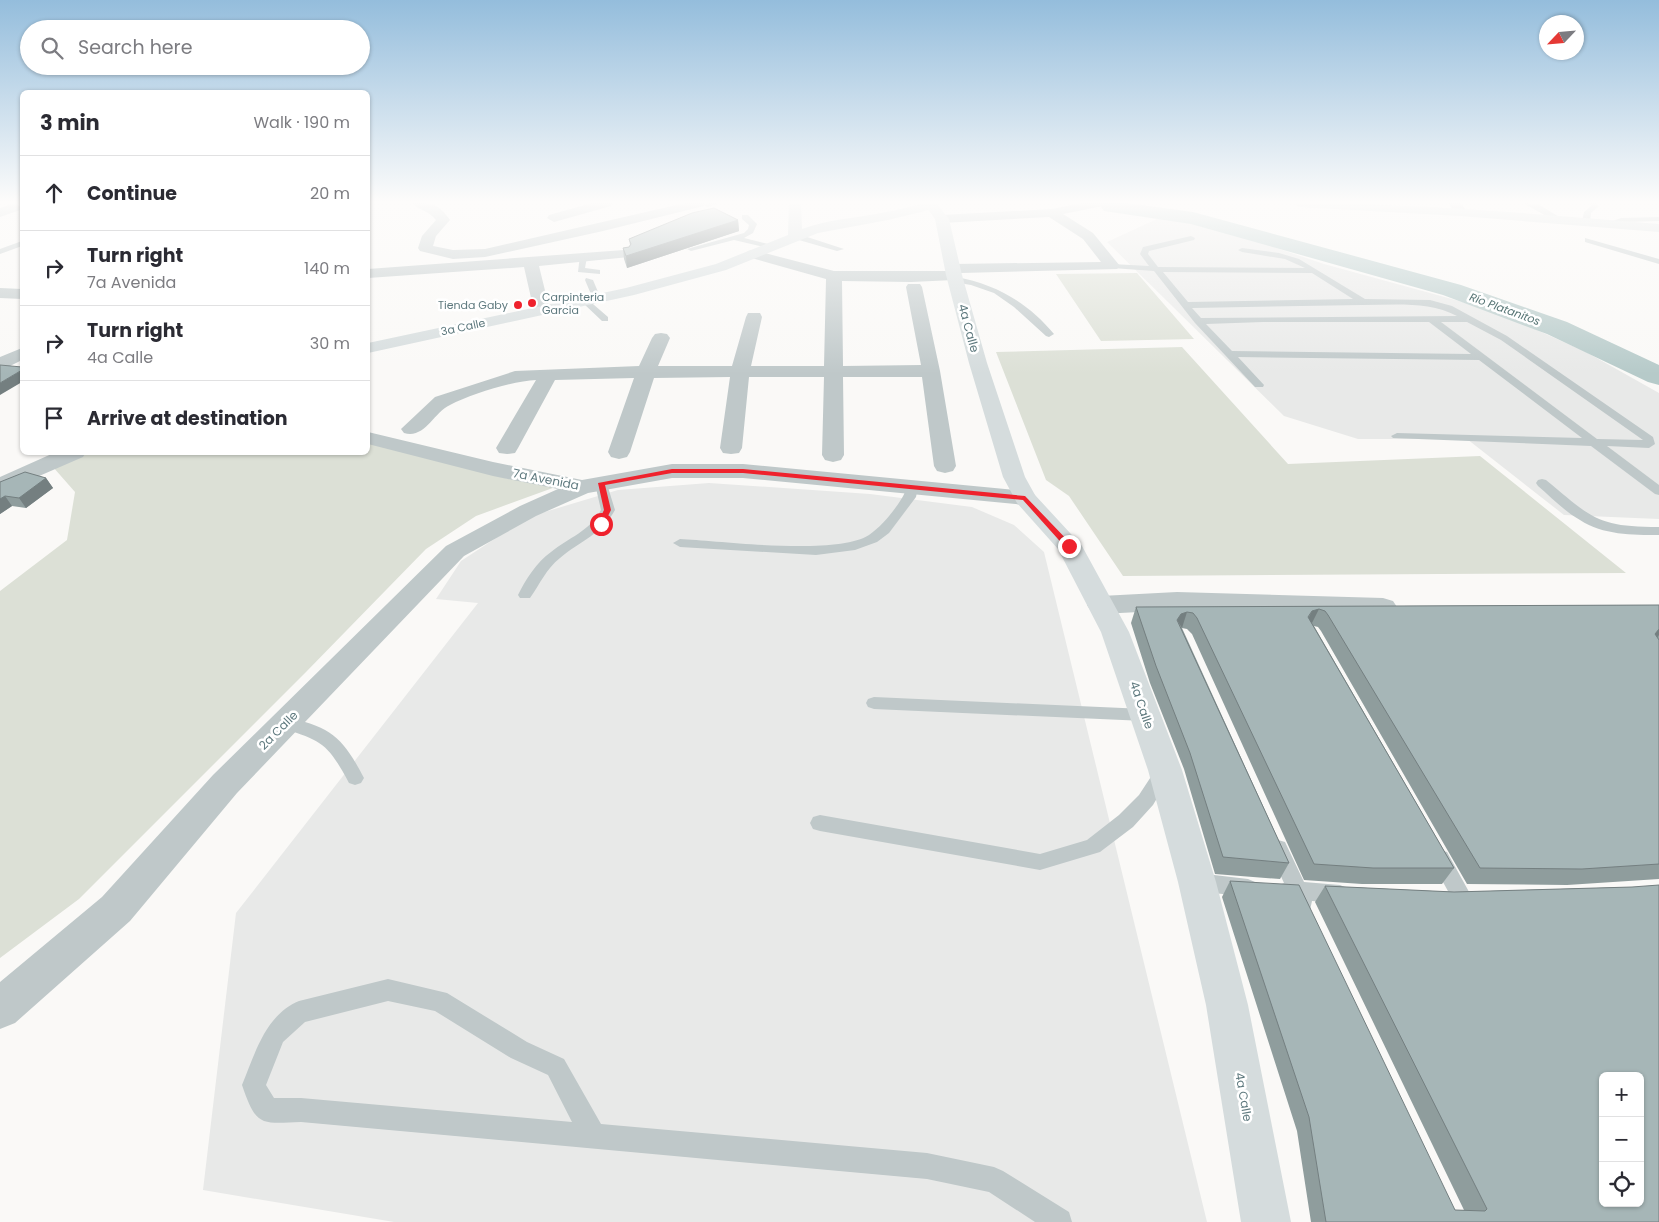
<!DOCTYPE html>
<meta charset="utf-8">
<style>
body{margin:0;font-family:Poppins,sans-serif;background:#f2f2f3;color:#2b2b33}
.controls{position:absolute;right:15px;bottom:15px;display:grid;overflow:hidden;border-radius:8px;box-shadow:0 1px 4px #0004}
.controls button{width:45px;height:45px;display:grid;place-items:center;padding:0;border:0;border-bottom:1px solid #e1e1e2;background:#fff;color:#2b2b33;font:25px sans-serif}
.compass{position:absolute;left:1539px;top:15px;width:45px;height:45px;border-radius:50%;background:#fff;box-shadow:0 1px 4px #0004;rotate:244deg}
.stop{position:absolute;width:15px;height:15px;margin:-11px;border:4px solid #ef222d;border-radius:50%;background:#fff}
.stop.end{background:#ef222d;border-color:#fff;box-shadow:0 1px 5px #0008}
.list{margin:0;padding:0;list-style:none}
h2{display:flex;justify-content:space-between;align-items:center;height:65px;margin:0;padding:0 20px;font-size:21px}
h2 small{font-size:16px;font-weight:400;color:#7c7c81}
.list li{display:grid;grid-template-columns:32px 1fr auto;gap:15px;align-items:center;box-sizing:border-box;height:75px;padding:0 20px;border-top:1px solid #e1e1e2}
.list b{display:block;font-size:19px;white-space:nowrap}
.list p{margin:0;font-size:16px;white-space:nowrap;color:#7c7c81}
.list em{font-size:16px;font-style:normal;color:#7c7c81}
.icon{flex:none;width:28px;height:28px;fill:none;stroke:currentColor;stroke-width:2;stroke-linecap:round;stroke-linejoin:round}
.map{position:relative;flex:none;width:1659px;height:1222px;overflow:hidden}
.search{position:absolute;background:#fff;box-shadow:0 1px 4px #0004;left:20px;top:20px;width:350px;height:55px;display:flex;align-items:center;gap:12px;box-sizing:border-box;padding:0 18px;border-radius:28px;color:#7c7c81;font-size:19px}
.panel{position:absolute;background:#fff;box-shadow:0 1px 4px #0004;left:20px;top:90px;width:350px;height:365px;border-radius:8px}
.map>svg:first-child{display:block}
.built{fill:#e8e9e8}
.green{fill:#dce0d6}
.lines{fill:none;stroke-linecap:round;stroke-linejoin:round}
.river{fill:#b6cac9;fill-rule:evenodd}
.lane{fill:#bfc8c9;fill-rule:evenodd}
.street{fill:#bfc8c9;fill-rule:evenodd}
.secondary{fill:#d5dcdd;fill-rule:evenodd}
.primary{fill:#d5dcdd;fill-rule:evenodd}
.wall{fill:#8f9d9d}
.shaded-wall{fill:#747f80}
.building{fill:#a6b6b7;stroke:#747f80;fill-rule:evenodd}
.route{fill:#ef222d}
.poi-dot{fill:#ef222d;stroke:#fff;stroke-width:2}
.labels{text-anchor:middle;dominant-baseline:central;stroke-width:5;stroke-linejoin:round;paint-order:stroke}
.far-poi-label{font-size:11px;fill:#5e797e;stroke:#fff;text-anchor:start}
.far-water-label{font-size:11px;font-style:italic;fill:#587676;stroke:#fff}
.far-street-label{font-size:11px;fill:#5e797e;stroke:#fff}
.street-label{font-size:12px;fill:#5e797e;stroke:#fff}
</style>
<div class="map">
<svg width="1659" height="1222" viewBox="0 0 1659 1222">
<rect width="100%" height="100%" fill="#faf9f7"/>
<path class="built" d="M1159,218l34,2 131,44 168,46 94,42 73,41v126l-95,-4 -97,-76h-109l-74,-23 -177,-174z
M709,483l161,11 102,13 42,18 30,27 163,670h-813l-191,-32 33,-277 242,-310 -42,-4 25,-38 67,-44 90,-27z"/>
<path class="green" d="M1137,273l57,66 -93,2 -45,-67z
M1182,347l106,117 192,-8 146,117 -503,3 -54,-80 -23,-16 -50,-128z
M368,443l141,36 52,6 -85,31 -50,33 -120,123 -227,227 -79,59v-367l67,-51 8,-48 -22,-25 34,-14 281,-1z"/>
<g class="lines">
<path class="river" d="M1104,203h23l66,9 268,73 106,37 92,43v20l-11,-3 -101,-48 -104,-39 -252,-71 -87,-13 -3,-4z"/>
<path class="lane" d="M719,203l-11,4 -4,-2 4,-2z
M1523,203l15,1 26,16 -7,2z
M1589,203h7l3,3 -8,7 -1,9 -4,2 -4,-2 2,-10 7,-6z
M742,215h6l9,9 -4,9 -9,5 28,7v4l-38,-9 -43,11 -4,-2 57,-16 4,-4 1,-4 -7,-6z
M1659,217v4l-37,1 -13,4 -4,-2 16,-6z
M792,234h6l46,15 -7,2 -45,-13z
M1191,236l4,2 -1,2 -45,11 -1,3 10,13 147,1 -20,-9 -43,-7 -4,-2 4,-2 37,5 20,6 66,40 65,1 22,6 55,30 146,101 2,7 -6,4 -42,-2 52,39v10l-4,-1 -64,-48 -198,-8 -2,-2 6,-3 185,5 -103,-78 -241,-3 26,28 -1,2h-8l-60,-64 -41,-52 -42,-3 -4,-2 4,-2 37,2 -9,-12 3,-7zM1163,272l149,1 41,26 -165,3zM1362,305c32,0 67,-4 95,11l-256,2 -9,-10zM1263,322h166l42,32 -239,-3 -26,-27zM1441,322h26l34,18 142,100 -46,-1z
M1585,238l74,21v5l-74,-22z
M22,241v5l-22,8v-5z
M580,255l7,2 -2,11 15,2v4l-22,-2z
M956,277c40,7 72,26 98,57l-5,3 -3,-1 -32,-29 -20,-14 -23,-8 -18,-3 -1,-2z
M586,278l7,2 8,19 -1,2h-6l-1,-2 -8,-19z
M586,298l22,19v4h-6l-19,-18 -1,-2z
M1542,479l4,1c46,38 51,47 113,47v8c-27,0 -56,0 -79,-15 -16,-9 -29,-23 -42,-34l-2,-3 2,-3z
M601,480l6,4 8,26c-13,24 -35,31 -55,48 -14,11 -20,26 -30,40h-10l-2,-3c8,-16 18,-32 33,-43 17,-14 39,-21 50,-42l-6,-26z
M912,483l6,4 -2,10 -27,36 -12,9 -22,8 -39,5 -136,-8 -7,-4 7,-4c42,2 156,17 189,-4 13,-9 25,-24 33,-37 3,-4 3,-9 6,-14z
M874,697l271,12 6,2 3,4 -3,4 -6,2 -271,-12 -6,-2 -2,-4 2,-4z
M285,717c46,10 57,19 79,61l-3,5 -6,2 -6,-2c-22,-41 -27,-42 -70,-56l-3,-4 3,-4z
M1164,764l6,2 3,5 -20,34 -20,22 -33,25 -60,18 -220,-39 -7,-2 -3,-6 3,-6 7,-2 220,39 47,-14 32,-25 20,-20 19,-29z
M1278,840l7,2 19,40 36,3 7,3 3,6 -3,6 -7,3 -28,-2 -2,9 -7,2 -7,-2 -5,-11 -10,-3 -3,-6 3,-6 3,-1 -16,-35 3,-6z
M1440,850l7,2 21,38 3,6 -3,6 -7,3 -7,-3 -21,-38 -3,-6 3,-6z
M1197,873l51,6 7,3 3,6 -3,6 -7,3 -51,-6 -7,-3 -3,-6 3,-6z
M388,979l59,14 80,49 37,17 37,65 326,29 67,14 9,4 66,41 3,10h-37l-46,-30 -62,-13 -626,-57c-41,2 -45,4 -59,-37 13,-31 23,-70 57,-84zM388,1001l47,10 76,47 37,17 24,47 -271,-24h-27l-8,-13 17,-43 22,-20z"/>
<path class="street" d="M15,203l6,4 -1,3 -20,7v-9z
M412,203c20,0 26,0 38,17l-14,16 -3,10 20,4 32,-1 200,-46h20l-1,3 -101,25 -118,26 -32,2 -33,-8 -2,-3 4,-12 14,-16c-8,-10 -18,-10 -24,-17z
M592,203h20l-1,3 -57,16 -7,-4 2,-3z
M1081,203h23l-1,3 -40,8 30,19 27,33 -3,3 -156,4 -2,5 -5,2 -43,2 -69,-1 1,85 78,-1 -15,-78 2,-3h12l2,3 18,84 16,95 -3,5 -8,2 -8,-2 -3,-5 -12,-89h-79l1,78 -3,5 -8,2 -8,-2 -3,-5 2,-78h-75l-7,71 -3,5 -8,1 -8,-1 -3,-5 10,-71 -76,1 -24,74 -3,5 -8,2 -8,-2 -3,-5 26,-74 -79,2 -37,68 -3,5 -8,1 -8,-1 -3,-5 40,-68c-23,1 -65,14 -86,25 -17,8 -25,34 -46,28l-3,-4 34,-32 80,-26 124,-5 13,-28 3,-4 6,-1 6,1 3,4 -12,28h74l14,-49 2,-4h12l2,4 -11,49h73l2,-87 -78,-22 -2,-3 2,-3 5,-1 81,21h113l-2,-2 3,-3 5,-2 148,-2 -18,-23 -34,-22 -107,6 -7,-4 7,-4 110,-6z
M1449,203h12l6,9 -2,3h-10z
M624,250l5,1 2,3 -2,3 -90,9 11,45 -2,4h-12l-2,-4 -10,-44 -156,11v-9z
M0,288l22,1v10l-22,-1z
M22,348v12l-22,11v-14z
M368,432l125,30 89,18 90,-16h71l282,27 8,2 4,5 -4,5 -8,2 -282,-27h-71l-84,15 -52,23 -72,40 -227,237 -107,128 -115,102 -15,6v-47l102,-85 111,-122 233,-229 74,-40 38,-17 -65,-13 -125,-32z
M56,452h30l-3,5 -83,36v-16z
M1177,592l206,6 10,3 4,6 -4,6 -10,3 -206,-6 -76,4 -10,-3 -4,-6 4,-6 10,-3z"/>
<path class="secondary" d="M926,203h10l13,16 13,56 25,88 38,114 10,18 47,51 47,86 53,138 34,112 32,123 43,217h-50l-35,-217 -28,-123 -30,-112 -47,-138 -43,-83 -41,-46 -14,-26 -34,-114 -23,-88 -11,-56 -10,-14z
M1293,203c122,0 244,11 366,21v8l-199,-16 -161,-9z"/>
<path class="primary" d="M789,203h12l1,26c26,-10 57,-11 84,-17 18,-3 35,-10 53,-9l-1,3 -13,5 -37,9 -70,13 -92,37 -92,25 -266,58v-10l258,-55 90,-24 72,-29z"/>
</g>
<path class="wall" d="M738,220l1,11 -112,37 -3,-9 -1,-11 6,-1 1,-2 -1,-6z
M46,478l7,10 -27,20 -14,-2 -12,8v-32z
M1659,605v274l-92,6 -100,-1 -146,-253 -3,-4 -4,-1 140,242 -12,16h-80l-58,-4 -112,-246 -5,-5 -5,-1 107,235 -9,16 -65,-5 -31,-105 -34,-86 -19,-60 5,-16z
M1230,881l225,329h9l-149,-308 10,-16 129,6 178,-5 27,335h-348l-14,-91 -75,-234z"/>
<path class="shaded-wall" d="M738,220l1,11 -112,37 -1,-12z
M22,370v12l-22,13v-12z
M46,478l7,10 -27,20 -7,-10z
M5,496l7,10 -12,8v-15z
M1319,609l-8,16 -10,8 11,-22z
M1187,612l-5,16 -5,-8 4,-6z
M1658,629h1v6l-7,9 -6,1z"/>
<path class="building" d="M714,208l24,12 -112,36 -3,-8 6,-1 2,-3 -2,-5 63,-26z
M0,365l22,2v3l-22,13z
M25,472l21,6 -27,20 -14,-2 -5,3v-17z
M1659,605v24l-4,5 4,6v224l-77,5 -102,-1 -152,-253 -3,-4 -6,-2 -7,2 -4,6 146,251h-81l-59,-4 -117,-246 -4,-5 -6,-1 -6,2 -4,6 112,243 -66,-6 -33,-104 -34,-87 -20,-59z
M1230,881l69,4 156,325 30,1 2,-2 -162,-323 129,6 178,-5 27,-2v337h-333l-17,-105zM1603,1076h37v127h-37z"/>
<linearGradient id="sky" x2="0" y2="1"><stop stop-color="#94bddc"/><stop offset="0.54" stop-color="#fdfcfb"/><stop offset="1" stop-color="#fdfcfb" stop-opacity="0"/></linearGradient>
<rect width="1659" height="374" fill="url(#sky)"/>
<path class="route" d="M672,469h71l282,27 48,50 -7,2 -43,-48 -280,-27h-71l-67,12 6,25 -8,16h-5l-1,-2 7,-14 -6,-27z"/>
<g class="poi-dot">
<circle cx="532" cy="303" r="5"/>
<circle cx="518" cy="305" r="5"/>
</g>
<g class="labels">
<g class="far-poi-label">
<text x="542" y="297">Carpinteria<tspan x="542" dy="13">Garcia</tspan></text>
<text x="508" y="305" text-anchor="end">Tienda Gaby</text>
</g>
<g class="far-water-label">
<text transform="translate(1505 309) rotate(20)">Río Platanitos</text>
</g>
<g class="far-street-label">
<text transform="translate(463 327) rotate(-12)">3a Calle</text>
</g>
<g class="street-label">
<text transform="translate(969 328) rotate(75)">4a Calle</text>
<text transform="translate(546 479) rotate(11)">7a Avenida</text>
<text transform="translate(1142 705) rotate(71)">4a Calle</text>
<text transform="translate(278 730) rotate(-45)">2a Calle</text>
<text transform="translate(1244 1097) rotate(80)">4a Calle</text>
</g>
</g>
</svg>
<div class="controls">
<button>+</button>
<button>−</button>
<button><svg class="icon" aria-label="locate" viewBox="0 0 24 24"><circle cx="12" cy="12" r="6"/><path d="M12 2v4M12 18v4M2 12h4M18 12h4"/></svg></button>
</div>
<svg class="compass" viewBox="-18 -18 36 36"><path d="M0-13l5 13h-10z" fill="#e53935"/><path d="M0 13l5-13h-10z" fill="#7c7c81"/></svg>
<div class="stop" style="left:601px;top:524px"></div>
<div class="stop end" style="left:1069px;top:546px"></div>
<div class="search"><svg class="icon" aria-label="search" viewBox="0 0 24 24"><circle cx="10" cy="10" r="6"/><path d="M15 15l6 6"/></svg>Search here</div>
<section class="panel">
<h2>3 min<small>Walk · 190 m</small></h2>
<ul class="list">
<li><svg class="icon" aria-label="ahead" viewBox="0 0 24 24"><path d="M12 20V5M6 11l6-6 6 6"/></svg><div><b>Continue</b></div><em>20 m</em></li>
<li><svg class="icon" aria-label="right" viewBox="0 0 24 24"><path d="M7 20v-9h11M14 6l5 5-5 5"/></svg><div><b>Turn right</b><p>7a Avenida</p></div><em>140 m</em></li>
<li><svg class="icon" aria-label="right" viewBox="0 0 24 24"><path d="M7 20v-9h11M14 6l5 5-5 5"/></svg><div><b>Turn right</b><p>4a Calle</p></div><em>30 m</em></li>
<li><svg class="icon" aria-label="arrive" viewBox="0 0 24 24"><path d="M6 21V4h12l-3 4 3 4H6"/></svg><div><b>Arrive at destination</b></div></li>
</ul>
</section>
</div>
